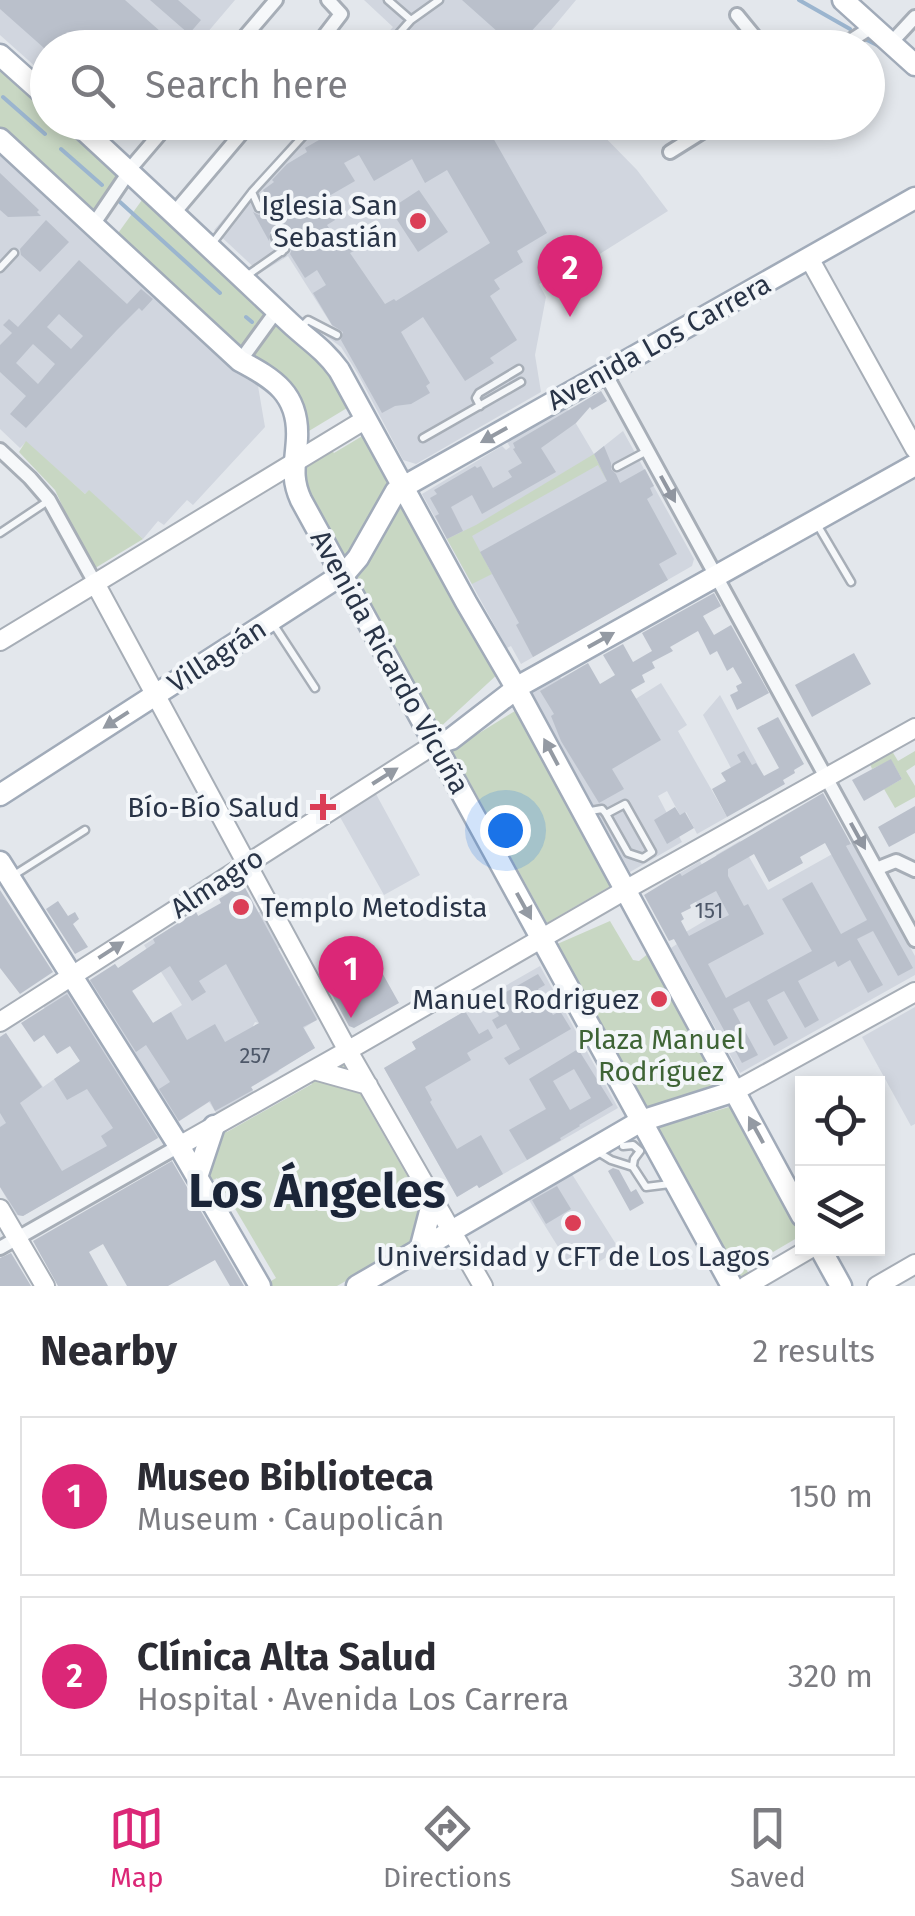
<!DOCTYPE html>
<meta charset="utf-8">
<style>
body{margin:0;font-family:"Fira Sans",sans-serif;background:#f7f7f7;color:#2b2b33}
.controls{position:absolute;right:30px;bottom:30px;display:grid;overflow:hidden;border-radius:0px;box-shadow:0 5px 15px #0003}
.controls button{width:90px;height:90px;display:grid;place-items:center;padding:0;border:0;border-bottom:2px solid #e1e1e2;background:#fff;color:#2b2b33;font:50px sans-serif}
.you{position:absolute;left:505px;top:830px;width:35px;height:35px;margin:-25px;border:8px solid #fff;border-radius:50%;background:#1a73e8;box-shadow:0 0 0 15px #1a73e833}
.badge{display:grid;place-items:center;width:65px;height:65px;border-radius:50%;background:#db2777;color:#fff;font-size:32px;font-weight:700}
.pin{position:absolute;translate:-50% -82px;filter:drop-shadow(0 2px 5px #0008)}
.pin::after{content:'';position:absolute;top:52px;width:35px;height:30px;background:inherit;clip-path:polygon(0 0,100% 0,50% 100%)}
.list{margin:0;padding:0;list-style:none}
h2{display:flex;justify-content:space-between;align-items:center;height:130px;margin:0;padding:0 40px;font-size:42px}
h2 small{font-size:32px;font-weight:400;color:#7c7c81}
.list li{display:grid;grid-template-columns:65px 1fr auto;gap:30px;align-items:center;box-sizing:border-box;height:160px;margin:0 20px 20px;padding:0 20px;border:2px solid #e1e1e2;border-radius:0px}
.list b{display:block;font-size:38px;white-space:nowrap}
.list p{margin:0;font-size:32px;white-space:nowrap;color:#7c7c81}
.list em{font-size:32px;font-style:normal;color:#7c7c81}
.icon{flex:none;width:55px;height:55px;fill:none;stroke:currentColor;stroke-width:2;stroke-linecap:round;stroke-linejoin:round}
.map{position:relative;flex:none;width:915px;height:1286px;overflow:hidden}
.search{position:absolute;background:#fff;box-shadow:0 5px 15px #0003;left:30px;right:30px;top:30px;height:110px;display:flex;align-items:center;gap:25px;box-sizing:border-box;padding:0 35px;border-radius:55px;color:#7c7c81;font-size:38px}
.sheet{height:490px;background:#fff}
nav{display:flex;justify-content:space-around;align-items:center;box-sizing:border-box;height:140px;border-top:2px solid #e1e1e2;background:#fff;font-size:28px;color:#7c7c81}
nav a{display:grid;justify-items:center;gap:5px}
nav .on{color:#db2777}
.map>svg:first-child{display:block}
.built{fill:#d1d6df}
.green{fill:#c8d7c3}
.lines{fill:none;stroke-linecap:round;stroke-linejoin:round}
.stream{stroke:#9bb5cf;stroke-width:4}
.building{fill:#bac0cb;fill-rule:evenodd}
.lane-casing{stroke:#a7aeb7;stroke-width:11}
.street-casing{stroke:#a7aeb7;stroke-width:18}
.secondary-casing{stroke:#a7aeb7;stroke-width:22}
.primary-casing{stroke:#a1abb9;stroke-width:25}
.lane{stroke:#f6f8fa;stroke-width:6}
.street{stroke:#f6f8fa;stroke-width:12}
.secondary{stroke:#fff;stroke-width:18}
.primary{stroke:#fff;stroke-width:20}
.oneway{fill:#949aa3}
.oneway2{fill:#9096a0}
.poi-dot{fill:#db3e56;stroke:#f3f6f9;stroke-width:4}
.labels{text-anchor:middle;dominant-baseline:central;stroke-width:8;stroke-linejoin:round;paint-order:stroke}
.number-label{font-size:22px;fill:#4d5768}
.poi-label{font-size:28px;fill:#293447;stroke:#f3f6f9;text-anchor:end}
.street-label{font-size:28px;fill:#293447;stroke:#f3f6f9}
.park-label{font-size:28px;fill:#3e6435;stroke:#f3f6f9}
.town-label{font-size:48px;font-weight:bold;fill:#1b2538;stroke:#f3f6f9}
</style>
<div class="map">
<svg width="915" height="1286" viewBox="0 0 915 1286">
<rect width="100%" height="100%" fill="#e3e7ec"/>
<path class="built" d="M0,0h235l-40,47 -147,1 -1,29 -47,-42z
M364,0h212l-40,48 -161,-1 18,-20z
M307,122l284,1 46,47 31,41 -108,68 1,4 -8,5 -5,-9 -9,5 7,13 -11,58 6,37 -125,72 -13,-4 -45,-86 -17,-27 -27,-20 -9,-1 -1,-10h5l5,1 14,9 5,1 -45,-71 -28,17 -46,-43z
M0,150l258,236 7,41 -72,78 -6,-5 -23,25 -6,-4 -15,18 -54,-48 -4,3 -59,-52 -6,6 -20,-19z
M565,405l29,49 29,-23 71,128 -2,7 -171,98 -10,-18 -4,2 -85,-154 80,-48 4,4 4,-3 -3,-5z
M559,675l14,23 29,22 59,-37 26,42 -9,6 49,86 -30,17 -11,-22 -6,3 -13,-24 -9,5 24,46 -52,30 -98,-179 1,-3z
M720,695l52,96 -22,13 -47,-89z
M376,794l44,81 -36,20 -44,-78z
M740,841l28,49 84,-47 63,113v19l-175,98 -69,-125 6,-4 -3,-5 32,-19 -26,-47 20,-12 26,48 15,-8 -25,-46z
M261,911l20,36 -27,15 21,37 26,-14 17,34 -14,9 11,20 -31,18 -25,-43 -4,-1 -2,4 26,45 -28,16 3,6 -37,21 -8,-12 -31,20 -88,-139v-3l25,-16 38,59 29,-18 -38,-60 52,-33 16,27z
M540,966l78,142 -139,80 -2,-3 -20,12 -73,-129 32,-19 -4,-7 53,-31 2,2 11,-7 3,-2 -2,-3z
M64,993l4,-1 6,4 31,48 -3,3 57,90 -136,79 -7,-1 -16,-28v-150l6,-4 37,54 37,-26 -37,-55z
M915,1007v117l-4,2 -49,-89z
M570,1171l49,78 -25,16 -7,-9 -17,10 -43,-69z"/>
<path class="green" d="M0,57l47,43 1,22 24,1 53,48 -35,47 -90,-84z
M147,193l162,149 43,63 -53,32 -2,-24 -181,-177z
M369,432l30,55 -57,84 -45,-106 31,-19 6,7z
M26,441l59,53 4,-4 54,49 -51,31 -37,-80 -36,-38z
M594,454l13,27 -9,-16 -126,71 20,38 -20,10 -25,-45 29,-14z
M396,508l10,1 94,163 -64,59 -83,-152z
M523,706l96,175 -72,42 -95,-173z
M892,751l6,10 17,-10v14l-9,6 9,15v11l-20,11 -11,-19 18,-10 -11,-19 -19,9 -2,-5z
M610,921l23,39 6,1 10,-8 75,128 -83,29 -86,-165z
M347,1053l24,41 -8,5 58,101 8,-4 20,35 -45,17 -67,38h-74l13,-8 -59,-100 -13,7 -23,-39 40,-22 6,8 85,-48 -4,-9z
M736,1105l66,122v8l-56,33 4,9 -13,8 -87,-155z"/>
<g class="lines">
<path class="stream" d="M799,0l51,29
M865,39l18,9
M3,97l42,37
M61,149l41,36
M120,202l100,91
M246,317l6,5"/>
</g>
<path class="building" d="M0,0h125l54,48h-83l-11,-10 -8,10h-33l-44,-39z
M150,0h28l23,20 -12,14z
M462,0h98l-44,48z
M340,122h144l63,111 -30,18 6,11 -29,18 6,9 -10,7 27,44 -27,18 4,5 -29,18 -42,-64 -22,15 29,51 -4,3 4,7 -19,11 -16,2 -13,7 -41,-73 2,-8 -11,-7 -19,-32 13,-8 -9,-15 -12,8 -15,-24 2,-5 -2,-5 -5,-2 -8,-12 -7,2 -1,9 -16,-29 6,3 6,-4v-7l4,-3 -6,-11 11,-8 -2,-2 15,-16 20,-12 -2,-4 21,-12 1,3 17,-9zM359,155l15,26 38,-22 13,24 22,-13 43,73 -94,58 -2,-2 -9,5 -35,-51 4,-2 -10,-16 -7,5 -10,-15 8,-5 -13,-20 33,-19 -11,-18z
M0,173l39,37 -2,2 4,4 -33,1 -8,-7z
M419,190l29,42 -30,20 -28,-43z
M46,220l23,22 -29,30 -19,-17 -1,-6z
M79,260l48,44 14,-15 12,10 -11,12 -3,-3 -22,22 -91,98 -16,-14 16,-18 -26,-24v-27l12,-12 -9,-8 6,-6 9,8zM59,314l24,22 -12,13 -24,-22zM33,344l22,20 -17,20 -22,-21z
M601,391l6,10 -15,9 -2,-3 -14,16 -35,25 15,24 -74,42 -10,-19 -21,12 12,24 -16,8 -12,-23 4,-2 -9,-16 7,-4 -3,-4 41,-24 2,2 4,-2 12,22 19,-11 -4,-6 14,-8 -9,-14 2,-1 -2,-5z
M604,446l7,17v6l5,5 4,9 25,-14 9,17 -4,2 3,7 -6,4 30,55 -18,10 9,16 -135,77 -17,-32 3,-2 -39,-71 127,-71 -13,-27z
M714,593l7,13 -18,10 11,19 17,-10 38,68 -32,17 -7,-15 8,-4 -2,-5 6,-3 -9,-16 -6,4 -10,-20 -7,4 -12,-24 -28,16 3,4 -21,11 3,6 -13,7 3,7 -14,8 30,50 -49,29 12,20 -25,14 -38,-62 -10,-25 3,-2 -14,-23 48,-28 12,21 15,-9 -12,-20 20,-11 10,18 19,-11 -10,-18z
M854,653l17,31 -59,33 -17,-32z
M778,717l26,47 -10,6 1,3 -12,7 2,4 -58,33 -15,-28 14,-8 -5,-8 20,-11 -4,-7 7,-4 8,14 4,-2 8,13 15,-8 -22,-40z
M891,759l11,20 -38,22 -12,-21z
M823,793l28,51 -5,2 67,122 -15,8 -25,-45 -16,8 26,46 -15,8 -18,-33 -12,7 -3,-6 -37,20 21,39 -14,8 -21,-37 -17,9 21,38 -14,8 -25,-45 -16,8 25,46 -16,8 -68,-124 -5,2 -25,-46 36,-22 2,3 15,-9zM825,843l42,77 -26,14 -29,-52 -30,17 30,52 -86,47 -18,-34 56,-30 -16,-30 -4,2 -16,-30v-7l26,-15 15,28 34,-19 -3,-6zM716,891l13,24 -40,21 -8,-15 3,-2 -3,-6 10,-5 -1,-3z
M915,806v27l-26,14 -11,-20z
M675,807l5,8 5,-3 9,16 -27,16 -13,-24z
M243,884l74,136 -14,7 12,21 -64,39 2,3 -38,21 -5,-10 -31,20 -20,-32 11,-7 -24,-37 -10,7 -46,-72 25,-16 3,4 37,-25 -2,-4 43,-27 2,4 23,-13 -2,-4zM226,964l33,59 -34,19 -10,-18 -28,16 -16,-28 -18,11 -21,-32 38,-25 22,35 14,-9 -7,-11z
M0,890l53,82 -33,22 -20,-26z
M58,901l10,15 7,-4 4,7 -6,5 15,23 -13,7 -29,-45z
M380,969l19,34 -45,25 -5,-2 -19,-35 19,-11 7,12 20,-11 -4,-8z
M538,974l7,11 -7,4 15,26 7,-4 11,18 -62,36 -5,-7 16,-9 -14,-25 -9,5 -5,-9 7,-4 -9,-15z
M67,994l91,144 -135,78 -5,-1 -18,-28v-60l6,-4 -6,-10v-76l6,-4 36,54 -22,16 42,68 45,-25 -6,-10 12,-8 -26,-39 -20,11 -13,-21 26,-18 -10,-15 -13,8 -13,-19 -10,7 -13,-19z
M465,1011l14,23 9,-5 5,9 -26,15 4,7 -46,27 7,13 -2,2 27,47 24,-14 22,39 -24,14 -2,-3 -20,12 -73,-129 32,-19 -4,-7z
M578,1049l35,56 -34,20 1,1 -20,12 1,2 -34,20 -18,-30 37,-21 -17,-30zM574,1069l17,29 -21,12 -17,-29z
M172,1161l72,125h-14l-15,-26 -47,26h-41l-24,-42 -14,8 19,34h-50l-25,-45z
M613,1168l6,2 12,22 5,-3 8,14 -14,8 -22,-40z
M557,1186l14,23 -25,15 -14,-24z
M11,1253l20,33h-31v-28z"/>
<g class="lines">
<defs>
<path id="lane" d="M388,0l23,20
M386,48l25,-28 28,-20
M252,192l7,16
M275,237l7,15
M211,245l41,-53 64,-70
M0,268l14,-15
M245,277l40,-28
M302,326l6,-6 29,15
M480,406l-4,-8 3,-5 40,-24
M423,438l98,-56
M617,467l30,-16
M818,526l33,56
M0,533l48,-32
M272,622l43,66
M625,804l27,48 -9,6 -15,-5 -22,-39z
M585,812l17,-3 4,5
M11,877l74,-47
M623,1146l10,-1 7,6 -6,8 -1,6
M598,1152l13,8 22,7 13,20 24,-3"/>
<path id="street" d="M737,15l27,33
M890,44l25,-27
M235,48l41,-48
M315,48l26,-34 -13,-14
M839,48l33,-21
M670,152l48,-30
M174,213l77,-91
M93,225l42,-62 35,-41
M240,361l37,-51
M605,373l310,567
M0,450l30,28 19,22 46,83
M876,869l20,-8 19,9
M0,1248l179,-102"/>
<path id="secondary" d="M809,258l106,191
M95,583l253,468 135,235
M0,641l366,-222
M0,1022l435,-278
M314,1070l54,15
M735,1091l180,-99
M179,1146l182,-103 273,-158 281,-157
M0,1209l45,77
M746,1286l65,-38
M877,1286l38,-22"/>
<path id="primary" d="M843,0l72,65
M0,55l48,43
M75,122c72,66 143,133 214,200 19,18 34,26 50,48l127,232 45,77 291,537
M0,139l240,222c34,18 59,33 57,77 -1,24 -7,38 4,62l431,786
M435,744l16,-5 70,-54 394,-220
M0,795l346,-223 12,-14 38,-67 519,-293
M0,862l179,284 81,140
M197,1177l17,-51
M820,1248l21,38
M420,1250l13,-50
M357,1286l284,-165 94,-30"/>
</defs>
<use href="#lane" class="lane-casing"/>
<use href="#street" class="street-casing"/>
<use href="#secondary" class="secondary-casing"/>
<use href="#primary" class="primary-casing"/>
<use href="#lane" class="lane"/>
<use href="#street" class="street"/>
<use href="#secondary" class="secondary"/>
<use href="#primary" class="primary"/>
</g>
<defs><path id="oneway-solid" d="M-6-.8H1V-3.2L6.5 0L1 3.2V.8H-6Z" transform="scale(2.5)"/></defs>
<g class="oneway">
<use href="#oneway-solid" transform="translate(494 435) rotate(151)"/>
<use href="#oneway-solid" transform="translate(601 640) rotate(-29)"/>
<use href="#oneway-solid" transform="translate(116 720) rotate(147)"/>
<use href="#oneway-solid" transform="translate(551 752) rotate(-118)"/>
<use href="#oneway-solid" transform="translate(385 776) rotate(-32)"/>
<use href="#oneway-solid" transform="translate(524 906) rotate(61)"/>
<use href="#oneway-solid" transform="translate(111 950) rotate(-33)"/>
<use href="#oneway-solid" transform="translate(756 1130) rotate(-119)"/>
</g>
<g class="oneway2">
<use href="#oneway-solid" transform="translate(668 489) rotate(61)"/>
<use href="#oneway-solid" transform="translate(858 836) rotate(61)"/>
</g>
<g class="poi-dot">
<circle cx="418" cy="221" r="10"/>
<path d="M318 792h10v10h10v10h-10v10h-10v-10h-10v-10h10z"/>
<circle cx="241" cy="907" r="10"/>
<circle cx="659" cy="999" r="10"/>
<circle cx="573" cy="1223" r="10"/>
</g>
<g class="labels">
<g class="number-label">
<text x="709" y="910">151</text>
<text x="255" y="1055">257</text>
</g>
<g class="poi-label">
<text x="398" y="205">Iglesia San<tspan x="398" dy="32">Sebastián</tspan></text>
<text x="300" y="807">Bío-Bío Salud</text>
<text x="261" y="907" text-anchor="start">Templo Metodista</text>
<text x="639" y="999">Manuel Rodriguez</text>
<text x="573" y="1256" text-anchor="middle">Universidad y CFT de Los Lagos</text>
</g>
<g class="street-label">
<text transform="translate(659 342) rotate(-29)">Avenida Los Carrera</text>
<text transform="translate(217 656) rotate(-33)">Villagrán</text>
<text transform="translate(390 662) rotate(61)">Avenida Ricardo Vicuña</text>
<text transform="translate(217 883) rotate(-33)">Almagro</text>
</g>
<g class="park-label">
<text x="661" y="1039">Plaza Manuel<tspan x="661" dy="32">Rodríguez</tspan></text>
</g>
<g class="town-label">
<text x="317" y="1191">Los Ángeles</text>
</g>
</g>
</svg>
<div class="controls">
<button><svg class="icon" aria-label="locate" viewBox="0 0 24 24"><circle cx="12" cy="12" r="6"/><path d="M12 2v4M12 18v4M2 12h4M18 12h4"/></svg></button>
<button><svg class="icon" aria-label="layers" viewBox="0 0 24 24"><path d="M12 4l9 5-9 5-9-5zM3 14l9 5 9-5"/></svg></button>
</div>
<div class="you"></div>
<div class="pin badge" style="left:351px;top:1018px">1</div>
<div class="pin badge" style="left:570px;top:317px">2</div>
<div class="search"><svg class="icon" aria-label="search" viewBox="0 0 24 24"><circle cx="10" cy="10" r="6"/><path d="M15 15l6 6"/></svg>Search here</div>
</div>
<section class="sheet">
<h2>Nearby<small>2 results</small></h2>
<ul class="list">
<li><span class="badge">1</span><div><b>Museo Biblioteca</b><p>Museum · Caupolicán</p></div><em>150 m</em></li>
<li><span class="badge">2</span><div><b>Clínica Alta Salud</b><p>Hospital · Avenida Los Carrera</p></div><em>320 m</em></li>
</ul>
</section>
<nav>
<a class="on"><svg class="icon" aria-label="map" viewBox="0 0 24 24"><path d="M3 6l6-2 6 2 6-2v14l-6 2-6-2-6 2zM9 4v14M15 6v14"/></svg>Map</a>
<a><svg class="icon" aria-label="directions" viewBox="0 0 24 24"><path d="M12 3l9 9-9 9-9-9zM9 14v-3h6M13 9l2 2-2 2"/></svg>Directions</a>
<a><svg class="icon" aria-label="saved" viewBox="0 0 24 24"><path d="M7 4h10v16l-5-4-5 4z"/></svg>Saved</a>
</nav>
